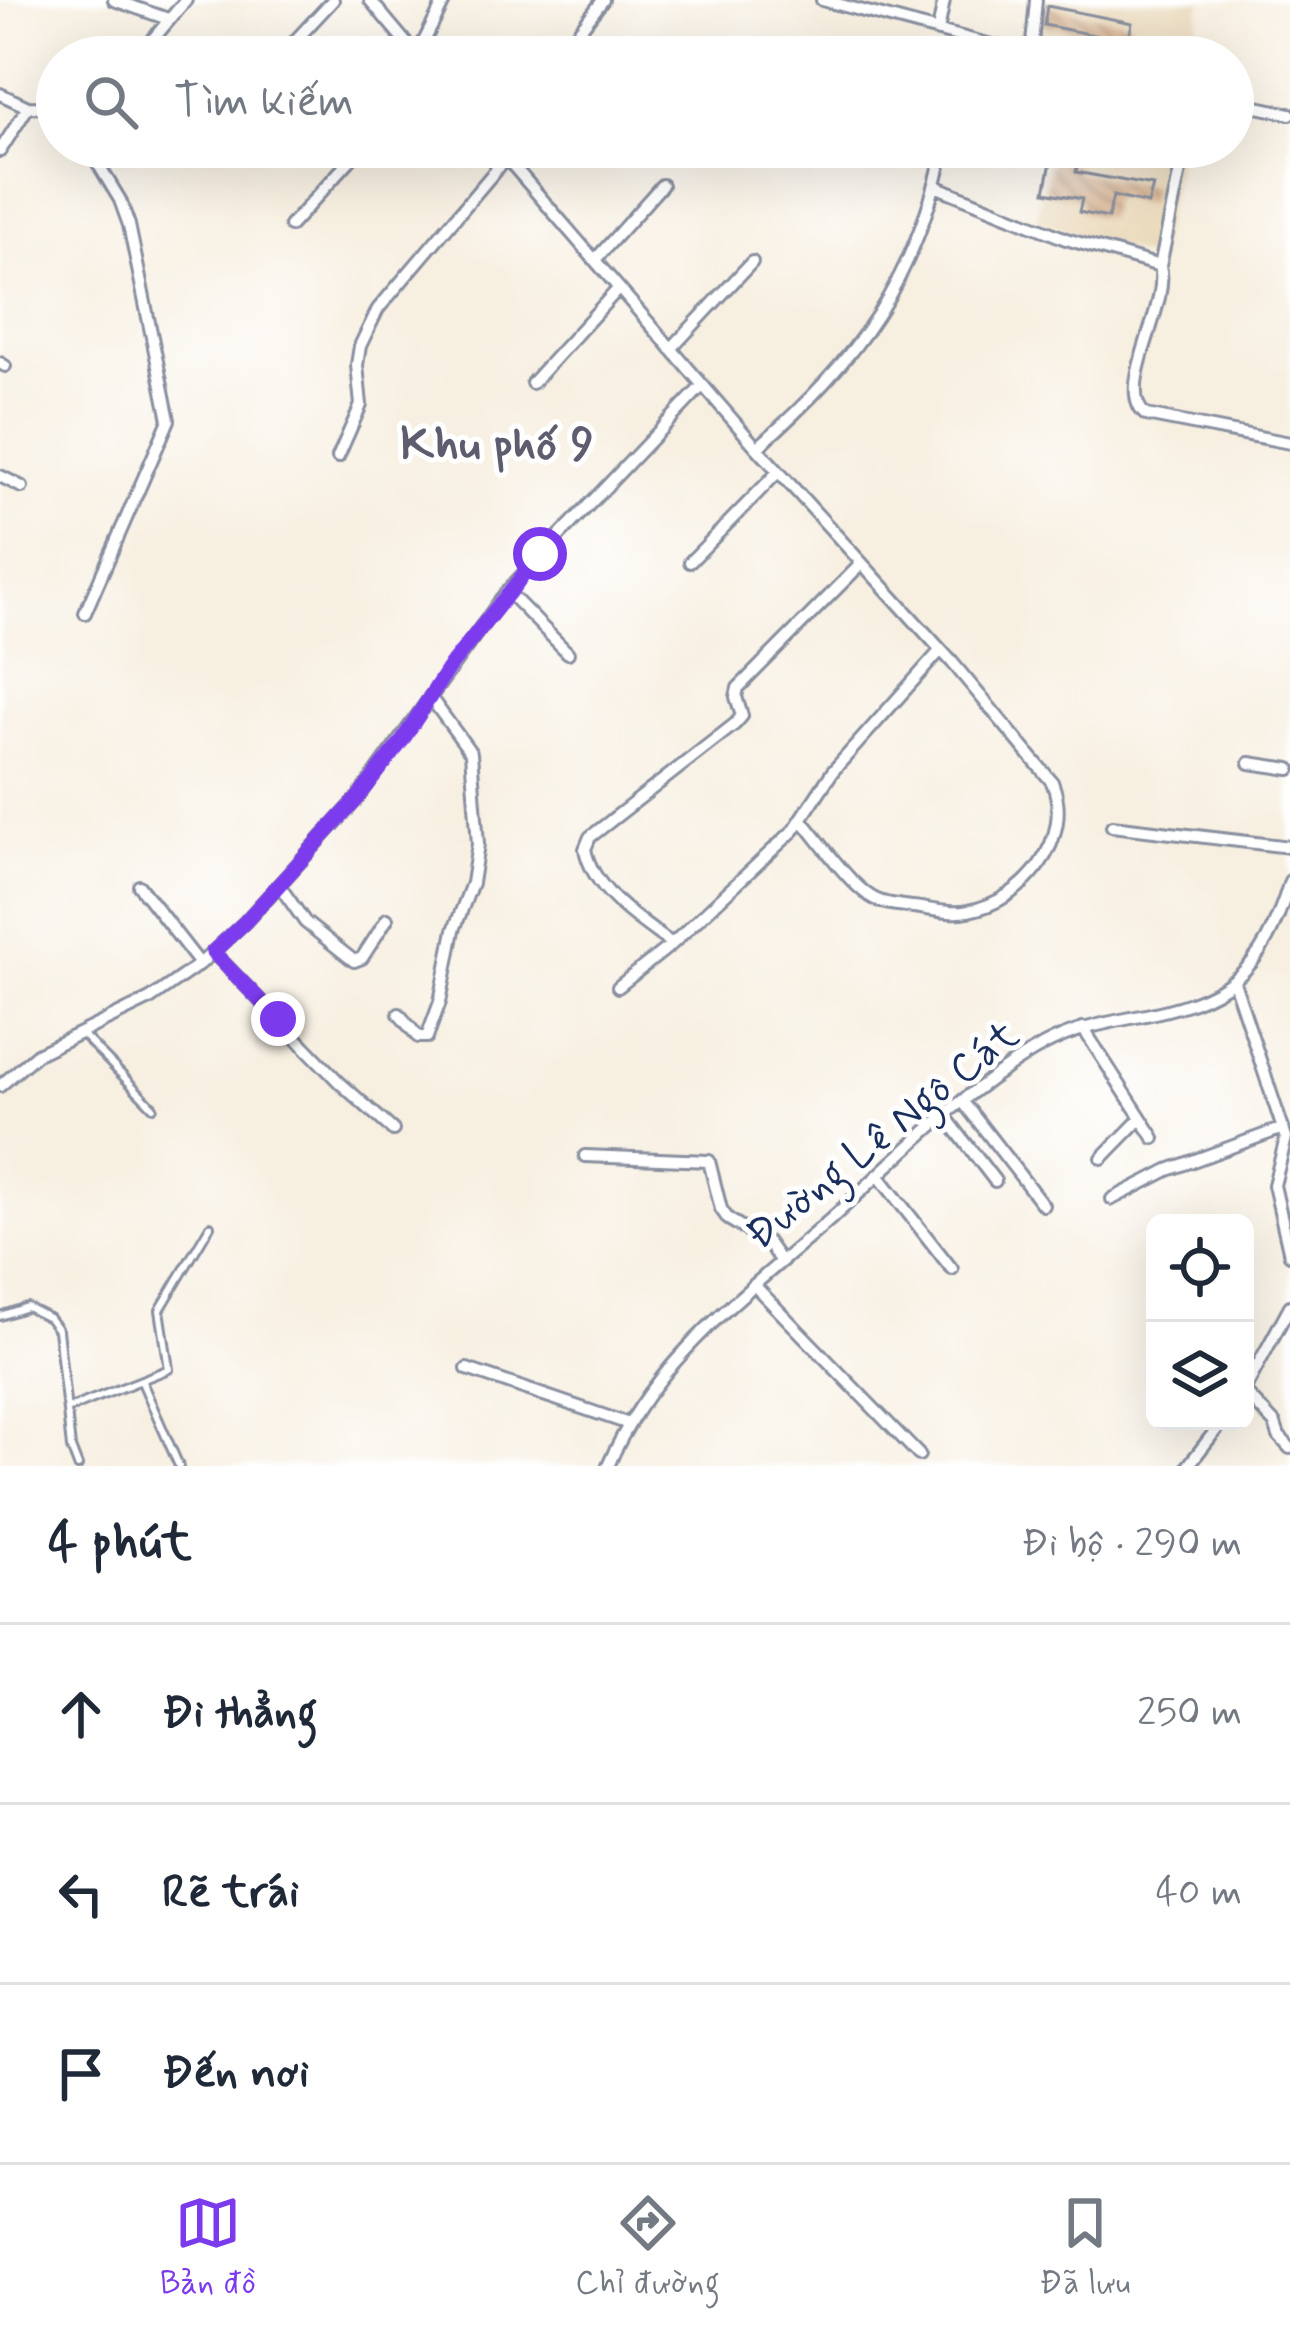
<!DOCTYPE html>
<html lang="vi">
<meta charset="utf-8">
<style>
body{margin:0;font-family:Mynerve,sans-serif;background:#f6f6f7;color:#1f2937}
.controls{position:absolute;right:36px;bottom:36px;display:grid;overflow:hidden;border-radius:18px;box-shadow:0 12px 48px #0002}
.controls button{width:108px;height:108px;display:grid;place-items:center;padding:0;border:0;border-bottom:3px solid #e0e1e3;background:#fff;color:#1f2937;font:60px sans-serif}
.stop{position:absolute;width:36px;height:36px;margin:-27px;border:9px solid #7c3aed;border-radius:50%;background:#fff}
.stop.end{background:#7c3aed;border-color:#fff;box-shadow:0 3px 12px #0008}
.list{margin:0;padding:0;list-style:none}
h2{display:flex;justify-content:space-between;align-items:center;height:156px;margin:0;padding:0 48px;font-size:51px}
h2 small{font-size:39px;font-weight:400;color:#747a83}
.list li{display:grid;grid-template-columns:78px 1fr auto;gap:36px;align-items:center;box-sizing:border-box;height:180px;padding:0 48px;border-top:3px solid #e0e1e3}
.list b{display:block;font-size:45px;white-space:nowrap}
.list em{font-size:39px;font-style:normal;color:#747a83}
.icon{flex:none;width:66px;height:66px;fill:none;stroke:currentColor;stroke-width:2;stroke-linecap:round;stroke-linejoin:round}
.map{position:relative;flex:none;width:1290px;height:1466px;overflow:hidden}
.search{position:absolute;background:#fff;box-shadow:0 12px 48px #0002;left:36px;right:36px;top:36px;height:132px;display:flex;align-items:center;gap:30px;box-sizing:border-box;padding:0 42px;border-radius:66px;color:#747a83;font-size:45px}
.sheet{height:696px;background:#fff}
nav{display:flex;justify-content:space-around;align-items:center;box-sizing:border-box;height:168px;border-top:3px solid #e0e1e3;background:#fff;font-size:33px;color:#747a83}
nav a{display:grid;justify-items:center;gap:6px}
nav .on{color:#7c3aed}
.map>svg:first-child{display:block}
.built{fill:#ead9ba}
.building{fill:url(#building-back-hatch)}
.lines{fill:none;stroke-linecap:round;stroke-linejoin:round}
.service-casing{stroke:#898f9f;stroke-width:12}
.minor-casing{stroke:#898f9f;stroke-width:16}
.service{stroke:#fff;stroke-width:6}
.minor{stroke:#fff;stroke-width:10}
.route{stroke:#7c3aed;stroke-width:15}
.labels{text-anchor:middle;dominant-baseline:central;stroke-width:10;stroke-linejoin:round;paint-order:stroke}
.street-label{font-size:42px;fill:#1b2f5e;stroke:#fff}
.quarter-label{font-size:48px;font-weight:bold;fill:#5e5d6f;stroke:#fff}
</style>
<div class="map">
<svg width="1290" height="1466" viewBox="0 0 1290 1466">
<defs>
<pattern id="building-back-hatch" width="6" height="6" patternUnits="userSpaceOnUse" patternTransform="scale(3)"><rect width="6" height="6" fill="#d9b38f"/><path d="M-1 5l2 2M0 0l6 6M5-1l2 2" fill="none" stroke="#af9278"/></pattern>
</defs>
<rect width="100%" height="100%" fill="#fff"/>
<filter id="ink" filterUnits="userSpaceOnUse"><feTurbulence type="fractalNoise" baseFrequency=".00833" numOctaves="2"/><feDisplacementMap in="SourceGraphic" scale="24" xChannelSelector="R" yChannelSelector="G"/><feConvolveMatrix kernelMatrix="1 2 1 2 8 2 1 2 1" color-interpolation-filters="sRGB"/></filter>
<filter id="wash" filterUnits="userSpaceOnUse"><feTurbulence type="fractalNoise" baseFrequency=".004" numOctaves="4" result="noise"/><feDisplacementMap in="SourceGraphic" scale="48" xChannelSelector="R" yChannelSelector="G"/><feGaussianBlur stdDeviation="2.7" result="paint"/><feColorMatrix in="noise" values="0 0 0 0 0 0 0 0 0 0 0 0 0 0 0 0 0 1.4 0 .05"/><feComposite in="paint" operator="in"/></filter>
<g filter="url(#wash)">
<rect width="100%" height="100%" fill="#f7efe0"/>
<path class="built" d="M1040,0h161l-6,57h-136l-23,-5z
M1049,147h131l-24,113 -120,-39z"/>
<g id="blocks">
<path class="building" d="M1047,6l85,17 -4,19 -84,-17z
M1054,147h27l-5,25 77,14 -5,18 -35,-8 -5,22 -29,-6 3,-13 -37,-7z"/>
</g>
</g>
<g filter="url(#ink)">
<use href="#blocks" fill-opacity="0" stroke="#898f9f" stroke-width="3"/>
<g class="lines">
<defs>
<path id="service" d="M81,1033l72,74
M0,1316l27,-9 22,11 9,12 13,118 7,18
M142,1382l37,84
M68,1409l101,-40 -9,-59 50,-84"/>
<path id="minor" d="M114,0l54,19
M370,0l48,57
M822,0l215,57
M938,31l6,-31
M417,55l28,-55
M1031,55l5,-55
M138,57l48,-57
M280,57l53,-57
M482,57l2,-1
M559,57l44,-57
M963,57l4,-18
M0,94l28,13 29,1
M1233,102l57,12
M497,147l260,301 195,214 100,120c23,56 -27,119 -84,129 -17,4 -37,-2 -55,-4 -12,-2 -26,-2 -36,-7 -25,-11 -57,-59 -76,-81
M0,151l28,-44
M935,186l131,53 94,27c11,40 -47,124 -14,149l144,28
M290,226l72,-79
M595,260l67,-75
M1160,266l25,-119
M671,349l81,-87
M0,363l5,3
M532,383l87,-95
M757,448c102,-90 158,-166 187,-301
M338,457l23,-52 -4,-40 3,-19 18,-37 128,-151
M0,476l22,11
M690,562l88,-90
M507,591l61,62
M85,613l84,-193 -40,-195 -9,-25 -32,-53
M1250,763l40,6
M1112,826l178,21
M279,885l26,37 49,39 8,-3 25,-39
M139,886l61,78
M672,944c-33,-24 -79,-53 -87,-95l5,-12 145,-113 7,-8 -6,-19 2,-9 124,-125
M213,952l126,130 54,48
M1234,982l52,156 -12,47 16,70
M618,987l54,-43 122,-114 39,-59 107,-120
M399,1014l19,23h9l13,-35 14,-72 18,-47 6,-39 -7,-91 -41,-56
M1083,1028l71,110
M0,1086l37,-32 113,-55 50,-35 45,-42 112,-123 150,-208 195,-205
M963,1102l80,103
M945,1116l50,65
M585,1156l124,5 12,48 7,10 39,23 14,20
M1102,1158l39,-40
M878,1175l74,94
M1112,1199l56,-29 115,-42
M754,1285l165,170
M467,1369l162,55
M1245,1389l45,-83
M1245,1392l30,32 4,12 11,12
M608,1466c46,-108 139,-173 224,-248 66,-60 133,-130 212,-173 28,-15 56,-21 87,-27 96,-18 130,-41 159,-137
M1188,1466l35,-45"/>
</defs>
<use href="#service" class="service-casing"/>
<use href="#minor" class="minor-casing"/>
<use href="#service" class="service"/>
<use href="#minor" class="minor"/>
</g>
</g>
<g class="lines" filter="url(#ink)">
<path class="route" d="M278,1019l-65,-67 32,-30 112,-123 45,-58 45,-71 93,-116"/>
</g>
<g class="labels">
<g class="street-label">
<text transform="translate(883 1136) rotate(-39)">Đường Lê Ngô Cát</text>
</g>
<g class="quarter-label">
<text x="497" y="445">Khu phố 9</text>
</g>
</g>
</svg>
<div class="controls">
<button><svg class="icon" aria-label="locate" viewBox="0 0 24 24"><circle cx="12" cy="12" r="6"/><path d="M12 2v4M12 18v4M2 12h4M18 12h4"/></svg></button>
<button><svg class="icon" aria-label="layers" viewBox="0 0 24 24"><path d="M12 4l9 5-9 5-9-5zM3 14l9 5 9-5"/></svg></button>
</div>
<div class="stop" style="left:540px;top:554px"></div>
<div class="stop end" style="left:278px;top:1019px"></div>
<div class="search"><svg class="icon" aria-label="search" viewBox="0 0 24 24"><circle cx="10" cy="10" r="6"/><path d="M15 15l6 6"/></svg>Tìm kiếm</div>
</div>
<section class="sheet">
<h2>4 phút<small>Đi bộ · 290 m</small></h2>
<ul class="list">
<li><svg class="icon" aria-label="ahead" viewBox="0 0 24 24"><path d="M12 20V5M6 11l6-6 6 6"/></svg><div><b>Đi thẳng</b></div><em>250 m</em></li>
<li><svg class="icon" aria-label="left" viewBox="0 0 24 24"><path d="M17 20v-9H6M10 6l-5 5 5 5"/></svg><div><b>Rẽ trái</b></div><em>40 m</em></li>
<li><svg class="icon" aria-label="arrive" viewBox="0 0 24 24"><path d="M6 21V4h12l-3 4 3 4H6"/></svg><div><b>Đến nơi</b></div></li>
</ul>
</section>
<nav>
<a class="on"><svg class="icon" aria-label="map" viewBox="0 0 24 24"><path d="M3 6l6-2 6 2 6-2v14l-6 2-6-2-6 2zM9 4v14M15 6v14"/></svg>Bản đồ</a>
<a><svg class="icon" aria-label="directions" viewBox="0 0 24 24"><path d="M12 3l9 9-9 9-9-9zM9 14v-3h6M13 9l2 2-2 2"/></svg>Chỉ đường</a>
<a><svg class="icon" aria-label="saved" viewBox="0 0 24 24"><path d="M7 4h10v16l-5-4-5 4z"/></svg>Đã lưu</a>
</nav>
